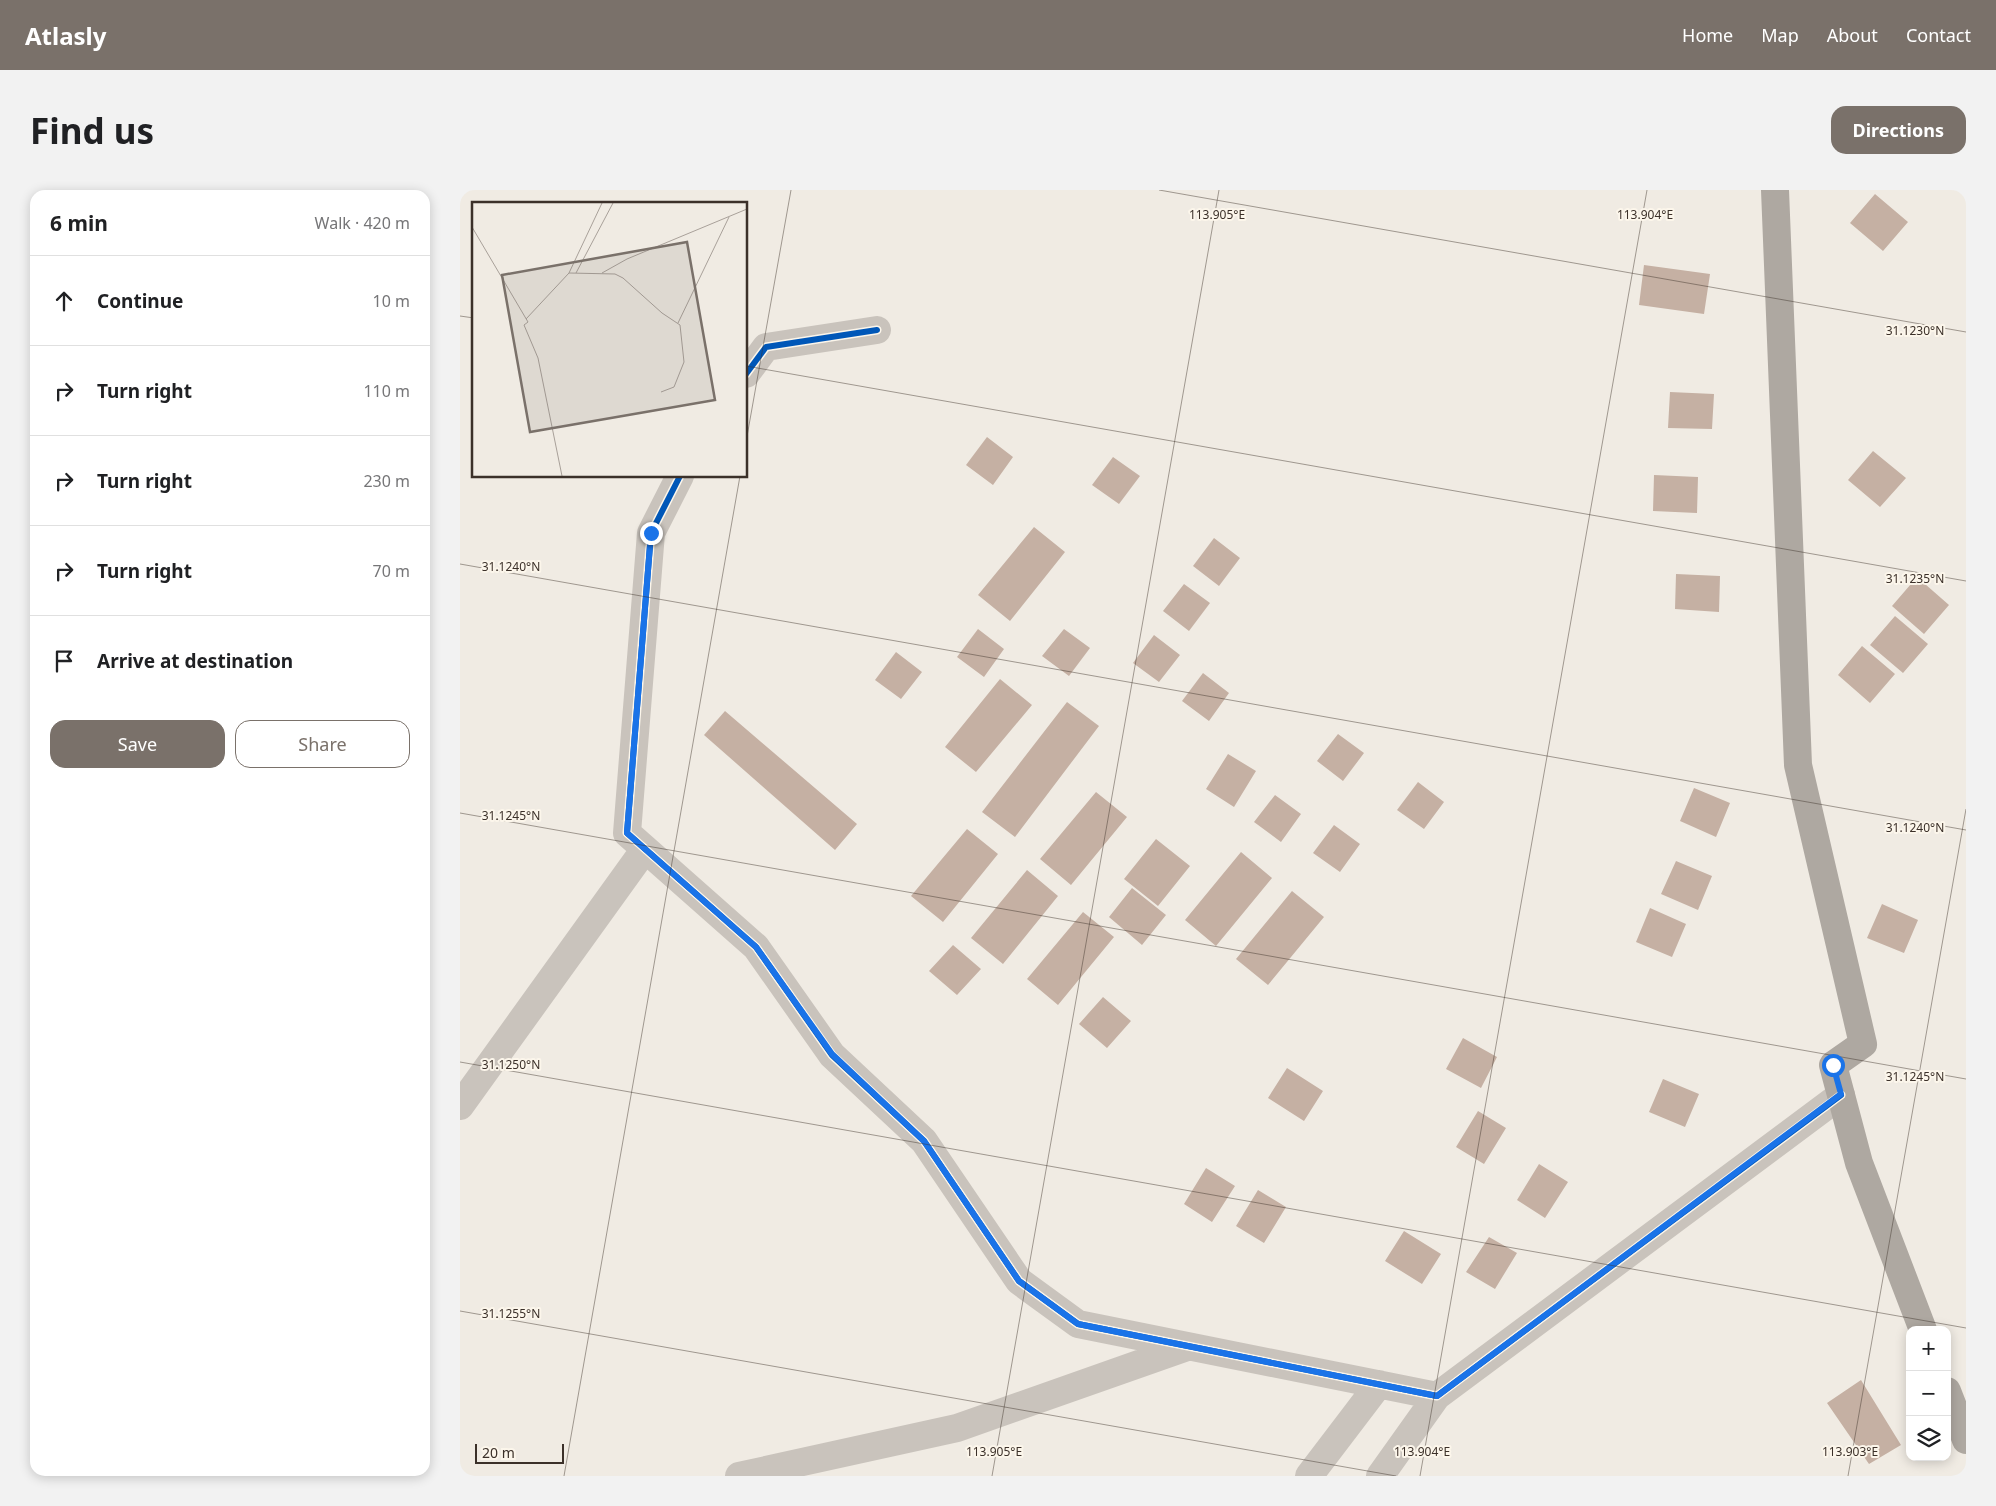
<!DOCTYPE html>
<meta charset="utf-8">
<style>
body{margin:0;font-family:"Noto Sans",sans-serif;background:#f2f2f2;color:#202124}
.controls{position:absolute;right:15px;bottom:15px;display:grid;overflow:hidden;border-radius:10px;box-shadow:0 2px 12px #0003}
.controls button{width:45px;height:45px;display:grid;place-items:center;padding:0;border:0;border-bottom:1px solid #e0e0e0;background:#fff;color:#202124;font:25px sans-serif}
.scale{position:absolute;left:15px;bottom:12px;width:89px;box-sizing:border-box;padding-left:5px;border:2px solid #3b3029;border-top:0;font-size:14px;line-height:18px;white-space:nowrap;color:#3b3029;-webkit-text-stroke:4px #fcf6eb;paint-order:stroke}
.stop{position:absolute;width:15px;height:15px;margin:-11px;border:4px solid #1a73e8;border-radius:50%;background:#fff}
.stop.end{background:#1a73e8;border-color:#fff;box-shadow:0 1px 5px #0008}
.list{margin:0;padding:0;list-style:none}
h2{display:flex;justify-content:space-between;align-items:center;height:65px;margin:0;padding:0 20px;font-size:21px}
h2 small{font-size:16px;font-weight:400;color:#757577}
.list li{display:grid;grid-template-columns:32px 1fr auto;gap:15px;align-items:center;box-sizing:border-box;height:90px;padding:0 20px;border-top:1px solid #e0e0e0}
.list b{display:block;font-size:19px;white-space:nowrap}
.list em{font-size:16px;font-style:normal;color:#757577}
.actions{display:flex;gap:10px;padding:15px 20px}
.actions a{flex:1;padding:11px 0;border:1px solid #7a716a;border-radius:15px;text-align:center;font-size:18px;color:#7a716a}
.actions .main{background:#7a716a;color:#fff}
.icon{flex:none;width:28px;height:28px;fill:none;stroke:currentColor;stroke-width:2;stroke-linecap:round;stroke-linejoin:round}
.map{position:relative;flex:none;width:1506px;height:1286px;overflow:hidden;border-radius:15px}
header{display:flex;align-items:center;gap:30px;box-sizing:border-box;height:70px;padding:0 25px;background:#7a716a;color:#fff}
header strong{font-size:24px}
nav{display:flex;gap:28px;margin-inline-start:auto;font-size:18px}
.intro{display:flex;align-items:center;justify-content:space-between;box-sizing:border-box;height:120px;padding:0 30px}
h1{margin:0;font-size:35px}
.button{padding:12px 22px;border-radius:15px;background:#7a716a;color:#fff;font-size:18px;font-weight:700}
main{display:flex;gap:30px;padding:0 30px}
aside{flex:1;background:#fff;border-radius:15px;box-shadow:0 2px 12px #0003}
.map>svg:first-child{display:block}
.building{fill:#c5b0a3}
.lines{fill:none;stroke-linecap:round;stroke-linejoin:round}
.minor{stroke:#c9c3bc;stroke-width:28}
.major{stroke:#aea8a1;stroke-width:28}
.cycleway-casing{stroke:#fcf6eb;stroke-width:9}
.cycleway{stroke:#0057b8;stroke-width:6}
.route{stroke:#1a73e8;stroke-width:6}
.ticks{fill:none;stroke:#3b3029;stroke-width:1;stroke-opacity:0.45}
.inset-road{fill:none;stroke:#a8a099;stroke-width:1}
.view{fill:#7a716a;fill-opacity:0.15;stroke:#7a716a;stroke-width:2.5}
.inset-edge{fill:none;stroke:#3b3029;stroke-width:2.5}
.ticks-label{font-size:12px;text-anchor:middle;fill:#3b3029;stroke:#fcf6eb;stroke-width:4;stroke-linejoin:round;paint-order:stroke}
</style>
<header>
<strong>Atlasly</strong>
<nav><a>Home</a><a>Map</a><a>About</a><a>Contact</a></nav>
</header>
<div class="intro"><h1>Find us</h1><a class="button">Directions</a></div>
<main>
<aside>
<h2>6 min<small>Walk · 420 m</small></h2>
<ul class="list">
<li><svg class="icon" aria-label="ahead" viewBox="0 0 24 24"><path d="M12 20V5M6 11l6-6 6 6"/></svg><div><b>Continue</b></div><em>10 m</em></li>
<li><svg class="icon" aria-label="right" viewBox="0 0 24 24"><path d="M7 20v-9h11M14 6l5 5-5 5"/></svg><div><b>Turn right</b></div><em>110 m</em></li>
<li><svg class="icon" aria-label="right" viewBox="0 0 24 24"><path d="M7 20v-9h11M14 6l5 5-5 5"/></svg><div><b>Turn right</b></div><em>230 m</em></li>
<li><svg class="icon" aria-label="right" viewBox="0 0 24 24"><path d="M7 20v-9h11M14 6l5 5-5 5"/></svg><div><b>Turn right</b></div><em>70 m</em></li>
<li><svg class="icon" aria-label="arrive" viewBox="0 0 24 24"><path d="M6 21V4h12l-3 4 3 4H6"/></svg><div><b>Arrive at destination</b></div></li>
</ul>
<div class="actions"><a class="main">Save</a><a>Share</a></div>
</aside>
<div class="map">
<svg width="1506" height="1286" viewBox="0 0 1506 1286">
<rect width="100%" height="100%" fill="#f0ebe3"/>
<path class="building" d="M1415,4l33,28 -25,29 -33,-28z
M1184,75l66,9 -6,40 -65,-9z
M1210,202l44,2 -2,35 -44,-1z
M527,247l26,20 -20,28 -27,-20z
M1413,261l33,27 -26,29 -32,-27z
M653,267l27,19 -21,28 -27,-19z
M1194,285l44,2 -1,36 -44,-2z
M574,337l31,25 -55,69 -32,-26z
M754,348l26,20 -21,28 -26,-20z
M1216,384l44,2 -1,36 -44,-3z
M1457,387l32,28 -25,29 -32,-28z
M724,394l26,19 -21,28 -26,-20z
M1435,426l33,28 -25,29 -33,-28z
M518,439l26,20 -20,28 -27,-20z
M604,439l26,19 -21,28 -27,-20z
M694,445l26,20 -21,27 -26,-19z
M1402,456l33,28 -25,29 -32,-28z
M436,462l26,20 -21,27 -26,-19z
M743,483l26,20 -20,28 -27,-20z
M540,489l32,26 -56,67 -31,-25z
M607,512l32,24 -84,111 -33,-25z
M265,521l132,113 -22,26 -131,-115z
M878,544l26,19 -21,28 -26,-20z
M768,564l28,17 -22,36 -28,-18z
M958,592l26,20 -20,27 -27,-19z
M1234,598l36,15 -14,34 -36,-16z
M636,602l31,25 -56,68 -31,-26z
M815,605l26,19 -20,28 -27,-20z
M874,635l26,19 -20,28 -27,-19z
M507,639l31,25 -55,68 -32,-26z
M696,649l34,27 -32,40 -34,-27z
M781,662l31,26 -56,68 -31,-26z
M1216,671l36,15 -14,34 -37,-16z
M567,680l31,26 -55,68 -32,-26z
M672,698l34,27 -24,30 -33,-28z
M832,701l32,26 -56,68 -32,-26z
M1422,714l36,16 -14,33 -37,-15z
M1190,718l36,16 -14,33 -36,-15z
M623,722l31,25 -56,68 -31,-26z
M493,755l28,24 -24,26 -28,-24z
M643,807l28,24 -24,27 -28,-24z
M1003,848l34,19 -16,31 -35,-19z
M827,878l36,23 -19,30 -36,-23z
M1203,889l36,15 -14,33 -36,-15z
M1018,921l28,17 -22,36 -28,-17z
M1079,974l29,18 -23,36 -28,-18z
M746,978l29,18 -23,36 -28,-18z
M798,1000l28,17 -22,36 -28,-17z
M944,1041l37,23 -19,30 -37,-23z
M1029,1047l28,16 -22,36 -29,-17z
M1401,1190l40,65 -32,19 -42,-61z"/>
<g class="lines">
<path class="minor" d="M286,184l20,-27 111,-17
M220,286l-29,57 -24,300 129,114 76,108 92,86 95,140 59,43 359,72 404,-301
M0,916l185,-257
M279,1286l218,-48 230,-81
M849,1286l70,-92
M920,1286l57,-80"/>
<path class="major" d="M1315,0l23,575 65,279 -30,21 26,98 64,167
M1487,1201l19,49"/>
<defs>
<path id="cycleway" d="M286,184l20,-27 111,-17
M220,286l-29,57 -24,300 129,114 76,108 92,86 95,140 59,43 359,72 404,-301"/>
</defs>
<use href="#cycleway" class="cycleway-casing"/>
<use href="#cycleway" class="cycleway"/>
</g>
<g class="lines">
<path class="route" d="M191,343l-24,300 129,114 76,107 92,87 95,140 59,43 359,72 404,-302 -8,-29"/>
</g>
<path class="ticks" d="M699,0l807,142M0,126l14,2M286,176l1220,215M286,252l45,-252M0,374l1506,266M0,623l1506,266M0,872l1506,266M0,1121l936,165M104,1286l176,-1000M532,1286l227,-1286M960,1286l227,-1286M1388,1286l118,-667"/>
<g transform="translate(12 12)">
<rect width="275" height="275" fill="#f0ebe3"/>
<path class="inset-road" d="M0,25l56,95 -4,3 14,33 24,118M97,71l33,-70M104,71l37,-70M130,71l25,-14 120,-50M54,117l43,-46 46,1 8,4 39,35 18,12 4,37 -10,25 -13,5M206,121l51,-106"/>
<path class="view" d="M215,40l28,158 -185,32 -28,-157z"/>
<rect width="275" height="275" class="inset-edge"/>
</g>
<g class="ticks-label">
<text x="757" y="29">113.905°E</text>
<text x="1185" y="29">113.904°E</text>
<text x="1455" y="145">31.1230°N</text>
<text x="51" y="381">31.1240°N</text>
<text x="1455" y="393">31.1235°N</text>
<text x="51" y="630">31.1245°N</text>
<text x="1455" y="642">31.1240°N</text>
<text x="51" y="879">31.1250°N</text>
<text x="1455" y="891">31.1245°N</text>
<text x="51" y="1128">31.1255°N</text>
<text x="534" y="1266">113.905°E</text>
<text x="962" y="1266">113.904°E</text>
<text x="1390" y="1266">113.903°E</text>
</g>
</svg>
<div class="controls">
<button>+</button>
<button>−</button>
<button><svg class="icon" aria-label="layers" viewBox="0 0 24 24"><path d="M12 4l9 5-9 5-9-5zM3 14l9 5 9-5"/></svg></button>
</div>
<div class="scale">20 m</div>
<div class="stop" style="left:1373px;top:875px"></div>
<div class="stop end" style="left:191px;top:343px"></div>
</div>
</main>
